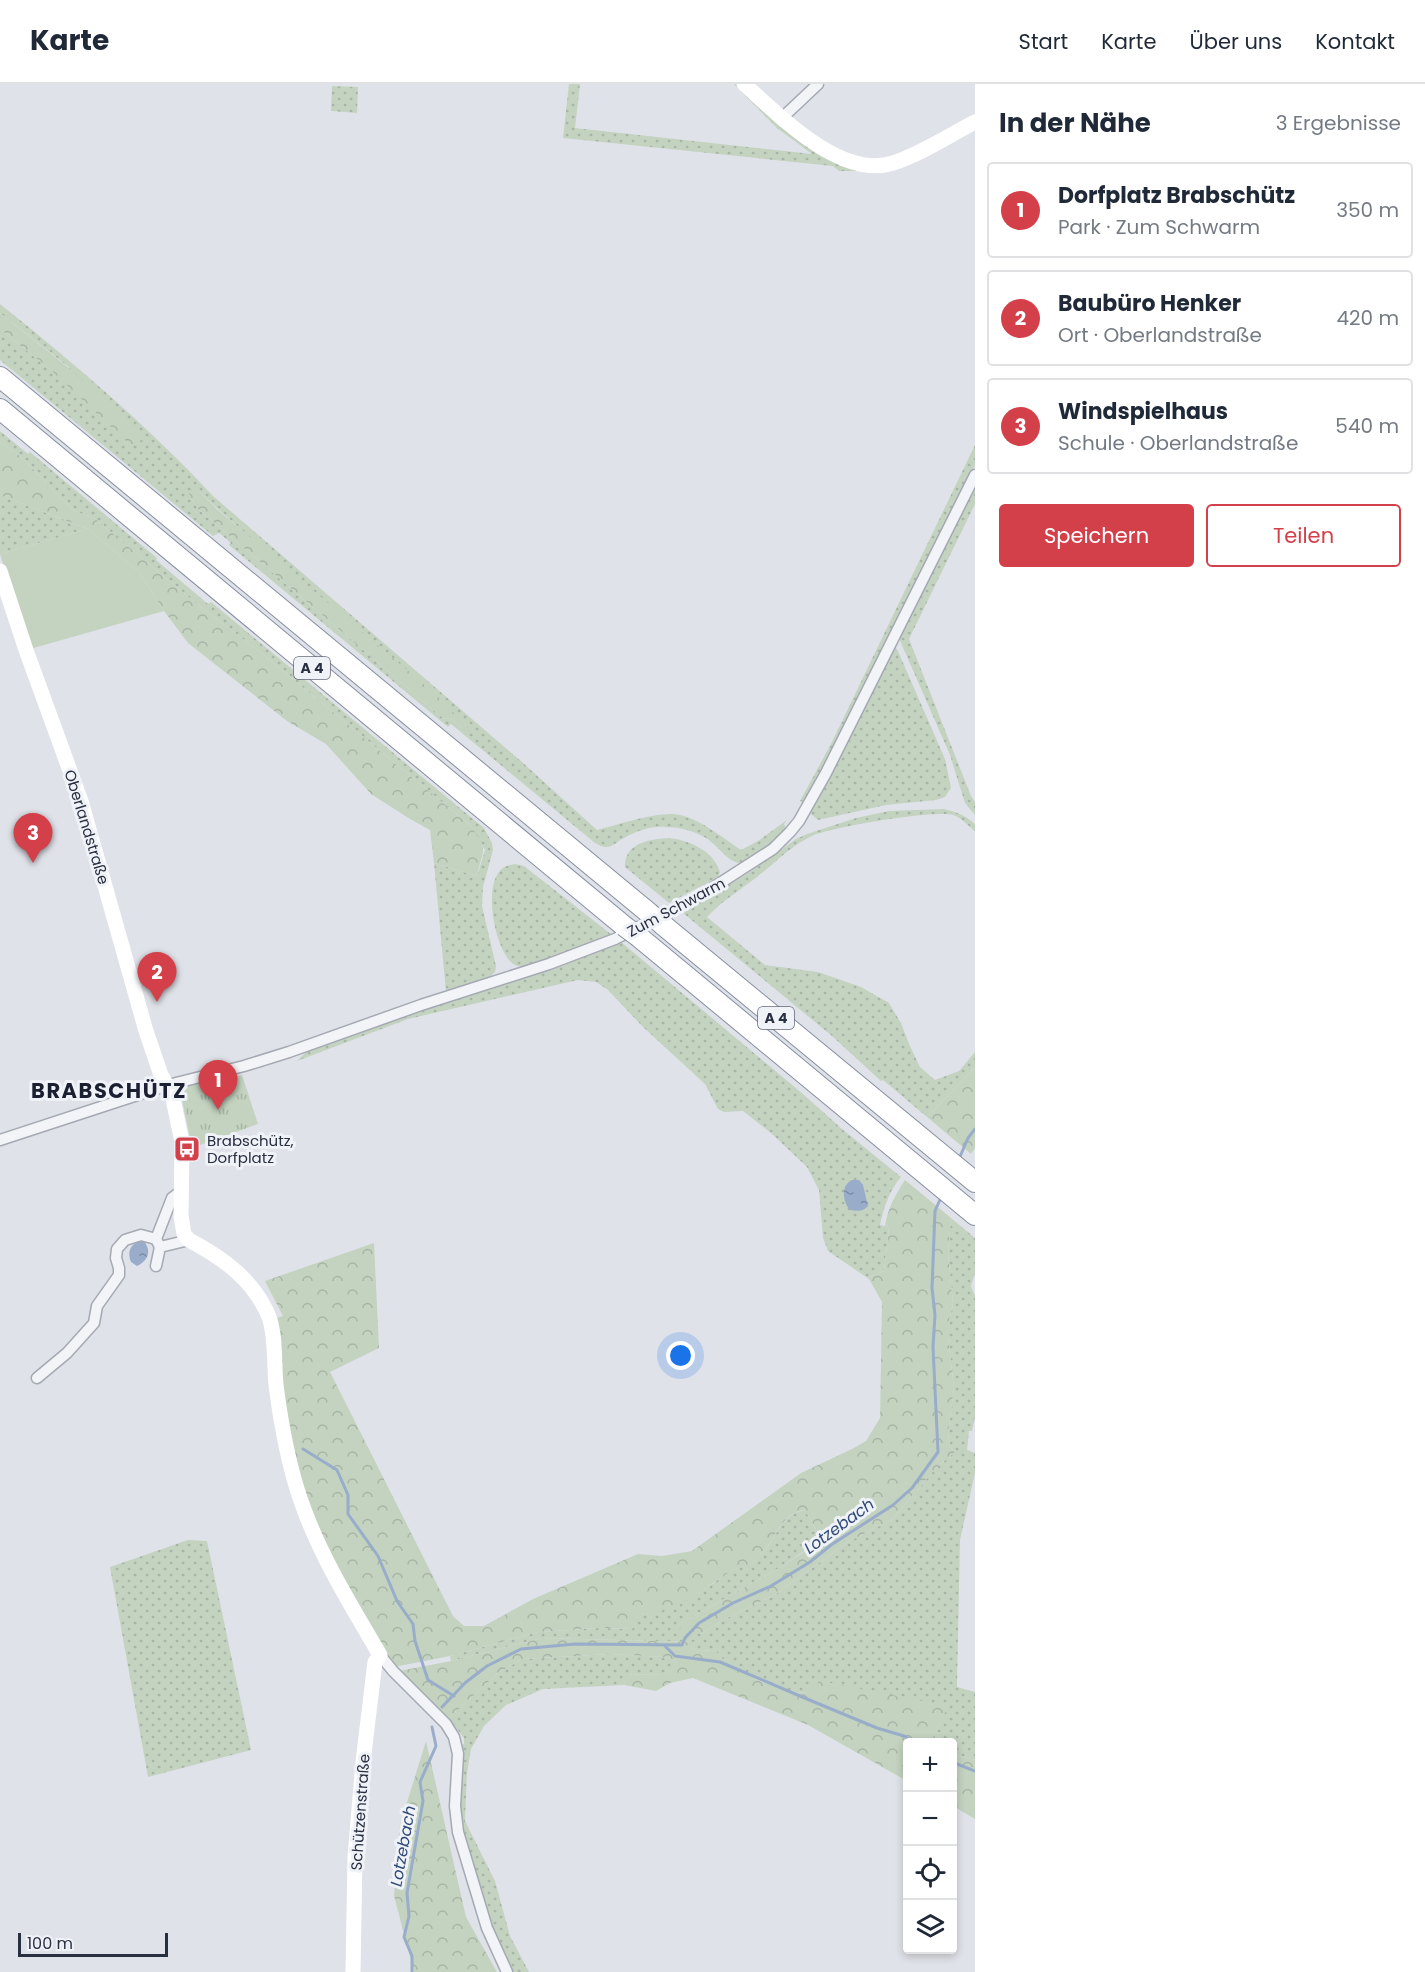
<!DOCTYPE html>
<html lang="de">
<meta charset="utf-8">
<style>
body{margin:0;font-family:Poppins,sans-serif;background:#f6f6f7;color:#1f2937}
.controls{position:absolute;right:18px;bottom:18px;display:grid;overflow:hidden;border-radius:6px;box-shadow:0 3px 9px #0003}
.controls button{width:54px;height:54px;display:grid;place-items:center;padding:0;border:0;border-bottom:2px solid #e0e1e3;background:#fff;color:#1f2937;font:30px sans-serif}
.scale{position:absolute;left:18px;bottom:15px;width:150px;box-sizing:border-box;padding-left:6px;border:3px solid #282f41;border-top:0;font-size:16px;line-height:21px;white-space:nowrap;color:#282f41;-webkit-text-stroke:4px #eff2f7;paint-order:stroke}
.you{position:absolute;left:681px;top:1272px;width:21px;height:21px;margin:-15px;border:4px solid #fff;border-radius:50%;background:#1a73e8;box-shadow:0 0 0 9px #1a73e833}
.badge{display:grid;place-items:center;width:39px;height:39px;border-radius:50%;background:#d34049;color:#fff;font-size:20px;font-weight:700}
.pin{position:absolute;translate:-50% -50px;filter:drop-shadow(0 2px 3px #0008)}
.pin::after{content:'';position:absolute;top:32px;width:21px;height:18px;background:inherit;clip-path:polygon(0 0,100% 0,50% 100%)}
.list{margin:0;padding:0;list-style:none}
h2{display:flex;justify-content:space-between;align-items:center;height:78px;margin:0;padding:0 24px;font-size:26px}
h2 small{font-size:20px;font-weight:400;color:#747a83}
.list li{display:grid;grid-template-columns:39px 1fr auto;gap:18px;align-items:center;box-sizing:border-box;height:96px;margin:0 12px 12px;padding:0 12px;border:2px solid #e0e1e3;border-radius:6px}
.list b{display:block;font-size:22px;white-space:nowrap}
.list p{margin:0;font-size:20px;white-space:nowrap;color:#747a83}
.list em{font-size:20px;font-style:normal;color:#747a83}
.actions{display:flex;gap:12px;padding:18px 24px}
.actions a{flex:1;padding:14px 0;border:2px solid #d34049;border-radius:6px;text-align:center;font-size:21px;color:#d34049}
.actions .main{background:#d34049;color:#fff}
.icon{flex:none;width:33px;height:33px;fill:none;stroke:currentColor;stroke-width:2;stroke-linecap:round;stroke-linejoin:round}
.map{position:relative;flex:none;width:975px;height:1888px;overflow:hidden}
header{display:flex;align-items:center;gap:36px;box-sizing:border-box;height:84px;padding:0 30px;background:#fff;border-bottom:2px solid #e0e1e3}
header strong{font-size:28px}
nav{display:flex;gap:33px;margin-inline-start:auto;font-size:21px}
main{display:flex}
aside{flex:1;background:#fff}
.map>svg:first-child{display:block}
.grass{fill:url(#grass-dots);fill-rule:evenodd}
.forest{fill:url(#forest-crowns)}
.park{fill:url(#park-tufts)}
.garden{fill:#c3d3c0}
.water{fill:url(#water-ripples)}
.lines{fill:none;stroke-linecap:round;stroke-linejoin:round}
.stream{stroke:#99adca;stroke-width:3}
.street-casing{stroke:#a5a9b3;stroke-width:13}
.highway-casing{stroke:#868ea0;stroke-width:22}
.street{stroke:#f2f4f7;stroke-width:10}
.secondary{stroke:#fff;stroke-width:15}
.highway{stroke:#fff;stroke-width:20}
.highway-bridge-casing{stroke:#868ea0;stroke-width:22;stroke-linecap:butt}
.highway-bridge{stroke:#fff;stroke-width:20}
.labels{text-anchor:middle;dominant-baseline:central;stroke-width:6;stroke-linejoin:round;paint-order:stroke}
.shield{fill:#eff2f7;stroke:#646a78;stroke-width:1.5}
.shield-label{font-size:14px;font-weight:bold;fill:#282f41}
.street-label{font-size:15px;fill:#282f41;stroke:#eff2f7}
.poi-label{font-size:15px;fill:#282f41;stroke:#eff2f7;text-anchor:start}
.water-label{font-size:16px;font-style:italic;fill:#304976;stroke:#eff2f7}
.district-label{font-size:21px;font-weight:bold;letter-spacing:1.5px;fill:#1a2032;stroke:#eff2f7}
</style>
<header>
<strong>Karte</strong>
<nav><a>Start</a><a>Karte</a><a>Über uns</a><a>Kontakt</a></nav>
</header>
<main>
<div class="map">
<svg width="975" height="1888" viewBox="0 0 975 1888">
<defs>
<pattern id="grass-dots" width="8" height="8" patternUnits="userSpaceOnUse" patternTransform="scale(1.5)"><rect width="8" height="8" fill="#c3d3c0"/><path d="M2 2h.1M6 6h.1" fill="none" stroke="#a8b5a6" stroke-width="1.8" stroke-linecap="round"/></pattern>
<pattern id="forest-crowns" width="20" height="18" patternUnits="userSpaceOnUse" patternTransform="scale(1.5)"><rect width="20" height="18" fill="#c3d3c0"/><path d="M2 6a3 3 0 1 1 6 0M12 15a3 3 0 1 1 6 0" fill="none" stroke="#a8b5a6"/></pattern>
<pattern id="park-tufts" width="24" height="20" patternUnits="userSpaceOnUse" patternTransform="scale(1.5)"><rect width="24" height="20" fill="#c3d3c0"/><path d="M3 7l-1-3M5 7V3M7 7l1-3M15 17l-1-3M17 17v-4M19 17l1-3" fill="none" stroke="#a8b5a6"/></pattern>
<pattern id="water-ripples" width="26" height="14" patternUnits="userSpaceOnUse" patternTransform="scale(1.5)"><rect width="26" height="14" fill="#99adca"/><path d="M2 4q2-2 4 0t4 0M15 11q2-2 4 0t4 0" fill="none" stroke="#7d8da6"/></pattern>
</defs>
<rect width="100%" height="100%" fill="#e0e2e9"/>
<path class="grass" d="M569,0h11l-5,44 237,26 -35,-26 -43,-44h6l35,34v4l5,5 5,-2 97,46h-43l-6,-5 -270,-28z
M332,2l26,1 -1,26 -26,-2z
M0,220c75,60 148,122 213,192l309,266 75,68c20,-5 64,-20 83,-15 22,5 43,23 61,35l17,-9 29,-21 -3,4 2,4c-7,16 -29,26 -43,36 -16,-2 -22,-15 -34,-24 -13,-9 -29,-13 -44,-13 -14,-1 -28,4 -41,11 -11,6 -15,14 -29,5l-144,-119 -3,3 -219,-182 2,-2 -12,-10 -6,3 -213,-176v-31l52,42 18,-3 -70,-55zM199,407l18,17 253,226 -20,-16 -6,1 -246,-210 -9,-15z
M0,347l28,23 2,-2 127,106 -1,2 52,44 3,-2 273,226 8,15 1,7 -10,37 -1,19 14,60 -1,6 -5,5 -44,15 -12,-129 43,13 8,-26 -14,-24 -211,-174 -64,-49 -102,-85 -20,-7 -54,-55 -20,-14z
M975,361v20l-169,338 -6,-2 31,-57z
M975,401v19l-66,135 62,157 4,6v13l-10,-12 -15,-48 -52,-119z
M0,411l88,34 -88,25z
M893,562l4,3 48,110 6,29 -6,9 -9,3 -50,5 -68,15 -7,-6 2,-7z
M944,725c12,3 21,6 31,15v7c-7,-5 -14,-14 -22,-16 -20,-5 -121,12 -141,21 -20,9 -37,27 -55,41 -17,13 -35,24 -50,40l58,48 53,7 43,15 28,16 12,20 8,21 11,23 15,13 24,-9 16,-19v16l-48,49 -44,-37 -2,1 -49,-45 -149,-123 67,-41 46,-33 11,-5 49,-16 33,-7z
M669,754c20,2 45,13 51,34l-2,5 -7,6 -2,-1 -40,21 -44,-36c-1,-24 25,-28 44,-29z
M515,780l9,2 88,69 -88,32c-5,-1 -10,-1 -13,-5 -16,-15 -27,-72 -12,-90 4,-6 10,-7 16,-8z
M621,858l182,152 39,35 59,48c-12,14 -17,30 -21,48l9,2 -5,44 -12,5 -3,3 -41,-28 -5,-13 -4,-48 -12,-23 -36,-34 -28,-22 -19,1 -6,-3 -13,-25 -62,-57 -35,-37 -12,-8 -18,-2 -170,39 -111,42 11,-11 100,-37 157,-48z
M951,1134l24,20v35l-4,13 4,10v121l-3,14h-3l-2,19 8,3v20l-15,67 -3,147 18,5v68l-22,-6 -1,-12h-15l-2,-6 12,-30 -161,-15 -37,-15 -36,-26 -14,1 -8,-3 4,-6 -153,-4 -91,23 -1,-5 88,-24 61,-4 33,1 8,-14c27,-6 45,-14 69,-29 7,-4 14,-11 22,-15 7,-4 16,-5 22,-9 21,-13 24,-47 51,-52 8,9 12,20 15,31l-38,26 -100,56 20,11 24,-15 51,-25 72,-52 43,-22 46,-53 18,-15 -5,-5 -2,-14 6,-45 -6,-50v-13l5,-21 -5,-51z
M188,1456l19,1 44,209 -103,27 -38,-210z
M610,1570l53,3 13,4 2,6 -12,7 -40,1 -2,10 -81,4 -37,16 -22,21 -13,23 -4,24 -2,48 30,60 15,55 19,36h-17l-14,-25 -36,-117 -2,-13 1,-72 3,-1v-6l-10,-13h-4l-4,-4 52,-48 24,-14z"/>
<path class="forest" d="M0,229l69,55 68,64 4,8 -3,4 -7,2 -79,-75 -52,-42z
M0,358l20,14 54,55 20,7 102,85 64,49 211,174c18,27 12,21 6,50l-43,-13 -4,-33 -20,-11 -39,-25 -45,-50 -39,-23 -99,-78 -24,-32 -25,-39 -51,-43 -88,-34z
M192,404l7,3 18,18 216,183 39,39 -2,3 -20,-16 -6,1 -246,-210 -9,-15z
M975,984v80l-4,6 -44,-37z
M905,1096l46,38 -3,35 5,51 -5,21v13l6,50 -6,45 2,14 5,5 -18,15 -46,53 -43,22 -72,52 -51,25 -24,15 -21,-3 1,-8 100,-56 38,-25c-3,-12 -7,-23 -15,-32 -27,4 -30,39 -51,52 -8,5 -18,6 -25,11 -16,10 -31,22 -47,31 -13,6 -27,8 -40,11l-9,14 -33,-1 -61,4 -88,24 -56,11 -37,-58 -40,-77 -28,-94 -16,-119 10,-3 -18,-35 109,-38 5,105 -49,24 123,244 11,10h20l49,-27 105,-45 24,2 30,-5 109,-78 51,-24 14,-8 14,-23 2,-116 -13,-23 3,-3 12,-5 5,-44 -4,-1c3,-18 10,-31 20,-46z
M542,1554l153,4 -4,6 8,3 14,-1 42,29 31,12 19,2 16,-12 127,25 -13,30 2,6h-29l-1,39 -99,-56 -115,-47 -23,5 -14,8 -32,-6 1,-10 41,-1 11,-7 -1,-6 -13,-4 -53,-3 -88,5 -24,14 -52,48 -47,-50 52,-10z
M426,1657l40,176 31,55h-83l-20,-76 6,-71z
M953,1670l22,6v59l-22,-13z"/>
<path class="park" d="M242,991l16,49 -66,24 -11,-53 8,-9z"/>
<path class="garden" d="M88,445l51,43 25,39 -134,38 -30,-95z"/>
<path class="water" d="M852,1096h7l4,5 5,21c-5,6 -11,5 -18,4 -8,-9 -9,-25 2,-30z
M141,1157h3c8,10 4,20 -7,25l-6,-4c-4,-10 -1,-18 10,-21z"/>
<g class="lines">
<path class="stream" d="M959,1075l9,-21 7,-9
M303,1365l34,21 11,25v19l30,42 19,45 16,23 2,17 13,39 26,16
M664,1561l11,11 45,6 87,37 70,29 27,8 10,6
M442,1623l23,-24 22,-17 34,-17 54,-5 107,1 3,-7 14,-15 34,-20 38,-17 39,-24 21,-17 62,-40 19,-17 26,-36 -5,-105 2,-32 -3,-27 3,-77 7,-16
M952,1678l23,9
M412,1888v-16l-8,-19 5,-21 -2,-23 16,-92 -3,-19 16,-36 -4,-19"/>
<defs>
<path id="street" d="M782,34l36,-34
M0,1056l168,-55 76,-19 45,-14 132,-47 128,-41 66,-25 85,-43 73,-47 17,-17 9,-11 27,-48 149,-298
M180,1108l-8,6 -16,41 4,8 29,-7
M156,1182l4,-19
M37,1294l30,-25 27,-30 3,-17 22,-31v-7l-3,-10 1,-9 8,-9 16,-5 15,4
M380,1571l13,16 53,53 8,13 4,17 -3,52 3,26 29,96 20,44"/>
<path id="highway" d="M0,293l649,536
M0,325l624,517
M663,841l312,257
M639,853l336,278"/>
</defs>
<use href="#street" class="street-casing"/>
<use href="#highway" class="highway-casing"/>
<use href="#street" class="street"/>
<path class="secondary" d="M744,0c35,31 97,96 149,79 28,-9 55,-27 82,-41
M0,487l26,79 55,151 65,230 15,44 11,19 10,48 -1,74 3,18 5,6c34,18 65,40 80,77 7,19 5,48 7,68 5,39 12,79 25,116 19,55 50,104 79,154l-5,7 -12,100 -8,95 -2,115"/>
<use href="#highway" class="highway"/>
<defs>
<path id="highway-bridge" d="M649,829l14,12
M624,842l15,11"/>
</defs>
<use href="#highway-bridge" class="highway-bridge-casing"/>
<use href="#highway-bridge" class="highway-bridge"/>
</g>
<defs>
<symbol id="bus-square" viewBox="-11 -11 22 22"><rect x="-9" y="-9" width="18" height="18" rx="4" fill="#d34049" stroke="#eff2f7"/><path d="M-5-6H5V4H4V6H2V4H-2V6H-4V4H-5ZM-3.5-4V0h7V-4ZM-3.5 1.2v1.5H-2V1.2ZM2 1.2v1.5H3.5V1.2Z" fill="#fff"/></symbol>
</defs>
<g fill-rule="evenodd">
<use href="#bus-square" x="172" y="1050" width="30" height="30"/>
</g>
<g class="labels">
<g class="shield">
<rect x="294" y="573" width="36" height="22" rx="4.5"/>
<rect x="758" y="923" width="36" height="22" rx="4.5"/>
</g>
<g class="shield-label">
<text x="312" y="584">A 4</text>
<text x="776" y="934">A 4</text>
</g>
<g class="street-label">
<text transform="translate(87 743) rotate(73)">Oberlandstraße</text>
<text transform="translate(676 823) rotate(-28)">Zum Schwarm</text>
<text transform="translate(360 1728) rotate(-86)">Schützenstraße</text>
</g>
<g class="poi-label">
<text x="207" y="1056">Brabschütz,<tspan x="207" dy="17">Dorfplatz</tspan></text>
</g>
<g class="water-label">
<text transform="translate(839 1442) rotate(-36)">Lotzebach</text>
<text transform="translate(403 1762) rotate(-80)">Lotzebach</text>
</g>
<g class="district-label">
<text x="109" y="1006">BRABSCHÜTZ</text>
</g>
</g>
</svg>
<div class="controls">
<button>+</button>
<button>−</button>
<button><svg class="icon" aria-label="locate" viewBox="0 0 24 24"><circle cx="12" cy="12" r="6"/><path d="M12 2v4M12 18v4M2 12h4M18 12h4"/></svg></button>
<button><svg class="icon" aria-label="layers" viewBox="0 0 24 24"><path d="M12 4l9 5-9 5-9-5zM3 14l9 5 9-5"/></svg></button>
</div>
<div class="scale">100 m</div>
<div class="you"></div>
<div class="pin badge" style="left:218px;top:1026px">1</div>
<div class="pin badge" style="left:157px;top:918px">2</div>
<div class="pin badge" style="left:33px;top:779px">3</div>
</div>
<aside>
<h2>In der Nähe<small>3 Ergebnisse</small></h2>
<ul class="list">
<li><span class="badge">1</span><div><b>Dorfplatz Brabschütz</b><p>Park · Zum Schwarm</p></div><em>350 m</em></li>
<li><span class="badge">2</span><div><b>Baubüro Henker</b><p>Ort · Oberlandstraße</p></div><em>420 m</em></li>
<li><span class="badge">3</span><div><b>Windspielhaus</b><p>Schule · Oberlandstraße</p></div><em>540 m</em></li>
</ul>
<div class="actions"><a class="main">Speichern</a><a>Teilen</a></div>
</aside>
</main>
